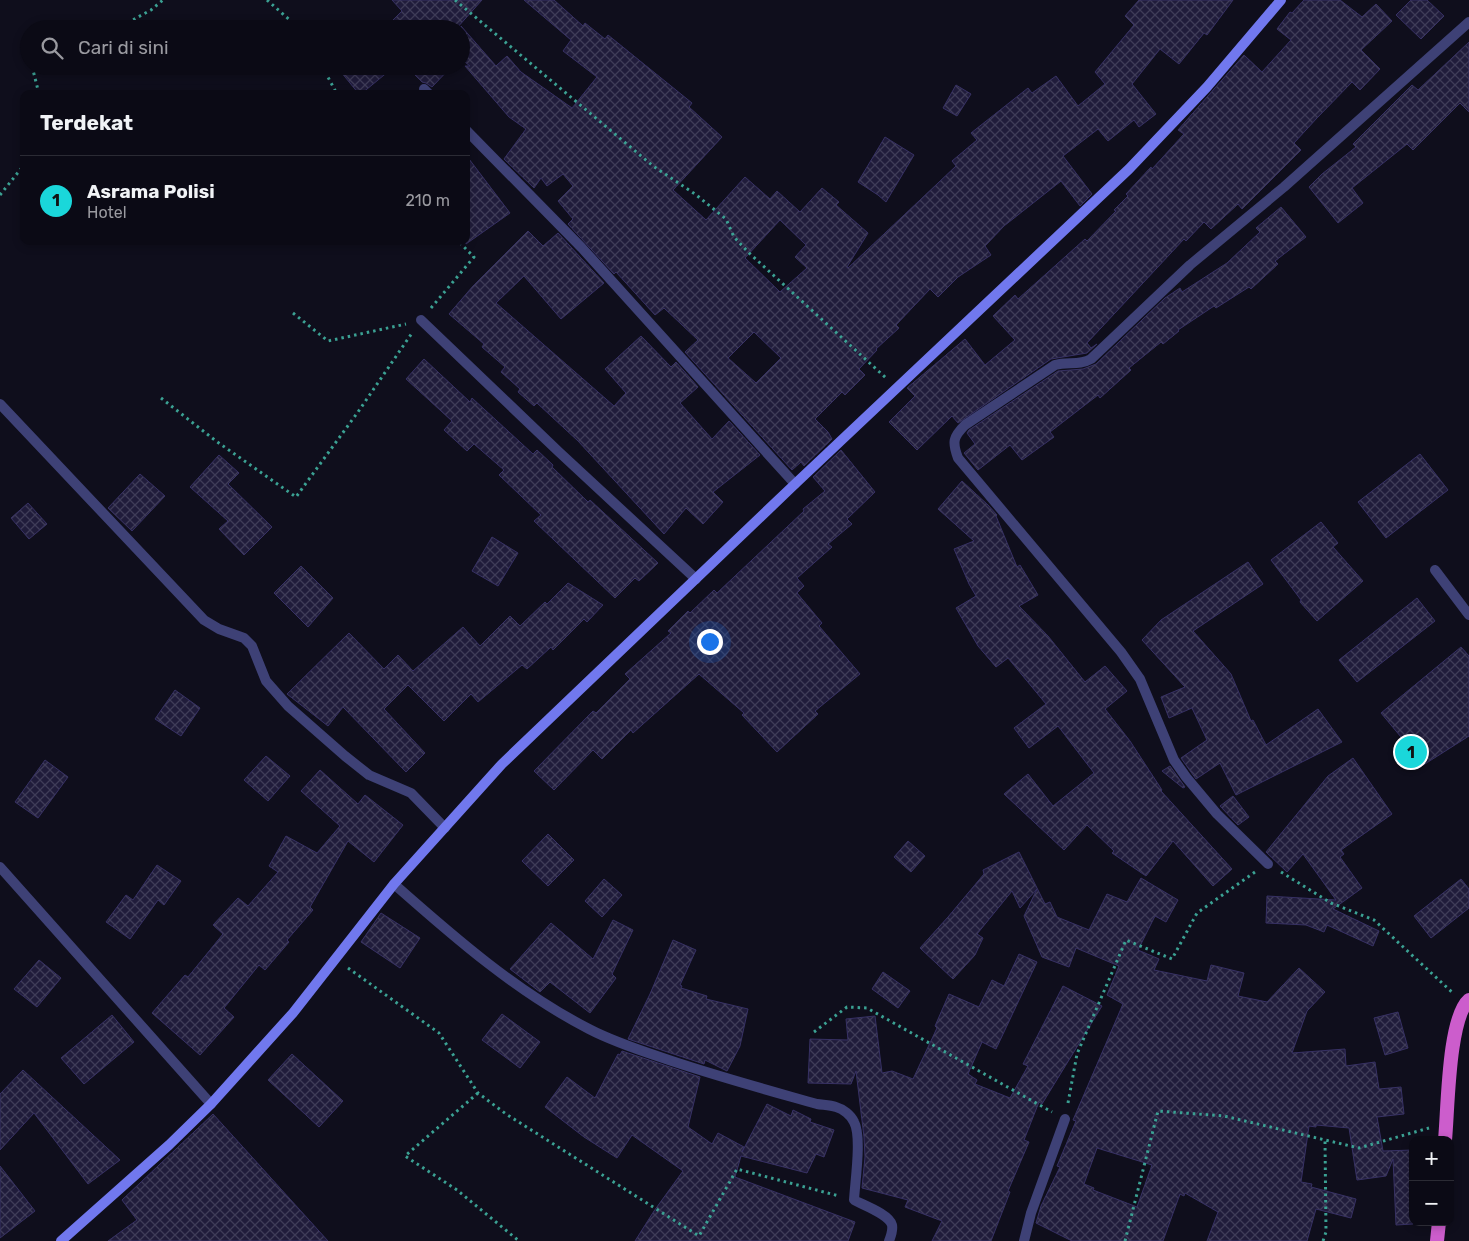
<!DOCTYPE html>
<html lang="id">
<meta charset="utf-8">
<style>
body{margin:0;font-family:Rubik,sans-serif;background:#14131e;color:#f1f3f6}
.controls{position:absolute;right:15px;bottom:15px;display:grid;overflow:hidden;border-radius:10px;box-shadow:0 2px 8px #0003}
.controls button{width:45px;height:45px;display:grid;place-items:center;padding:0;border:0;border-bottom:1px solid #2b2b34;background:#0b0a15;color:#f1f3f6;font:25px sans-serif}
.you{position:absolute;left:709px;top:641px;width:18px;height:18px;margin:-12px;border:4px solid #fff;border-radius:50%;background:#1a73e8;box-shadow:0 0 0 8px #1a73e833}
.badge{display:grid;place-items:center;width:32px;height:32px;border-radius:50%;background:#1ad7da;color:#111;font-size:16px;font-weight:700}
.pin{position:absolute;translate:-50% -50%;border:2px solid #fff;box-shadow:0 1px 5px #0006}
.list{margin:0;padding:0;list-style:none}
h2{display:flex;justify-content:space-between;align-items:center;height:65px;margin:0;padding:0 20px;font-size:21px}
h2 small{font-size:16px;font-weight:400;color:#9a9aa0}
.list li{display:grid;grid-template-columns:32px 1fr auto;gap:15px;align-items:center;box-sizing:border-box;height:90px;padding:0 20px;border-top:1px solid #2b2b34}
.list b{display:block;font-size:19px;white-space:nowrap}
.list p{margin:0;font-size:16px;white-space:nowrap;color:#9a9aa0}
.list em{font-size:16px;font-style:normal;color:#9a9aa0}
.icon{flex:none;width:28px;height:28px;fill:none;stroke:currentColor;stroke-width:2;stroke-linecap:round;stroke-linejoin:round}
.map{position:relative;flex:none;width:1469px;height:1241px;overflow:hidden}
.search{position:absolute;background:#0b0a15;box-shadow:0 2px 8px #0003;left:20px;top:20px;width:450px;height:55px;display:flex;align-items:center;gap:12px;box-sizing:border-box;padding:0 18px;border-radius:28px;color:#9a9aa0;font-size:19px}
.panel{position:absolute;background:#0b0a15;box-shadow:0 2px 8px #0003;left:20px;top:90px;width:450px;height:155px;border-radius:10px}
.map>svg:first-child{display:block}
.building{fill:url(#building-cross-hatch);stroke:#373164;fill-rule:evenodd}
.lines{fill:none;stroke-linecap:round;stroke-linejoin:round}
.path{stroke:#3ba193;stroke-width:3;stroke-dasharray:2.5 4;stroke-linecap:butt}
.minor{stroke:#3e4176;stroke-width:10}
.secondary{stroke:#7178ee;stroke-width:10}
.trunk{stroke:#cc5dcc;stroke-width:14}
</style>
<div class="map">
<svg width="1469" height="1241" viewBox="0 0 1469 1241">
<defs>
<pattern id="building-cross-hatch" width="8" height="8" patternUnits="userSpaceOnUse" patternTransform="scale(1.25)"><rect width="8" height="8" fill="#201c3b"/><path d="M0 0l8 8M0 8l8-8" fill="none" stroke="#3f3c58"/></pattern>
</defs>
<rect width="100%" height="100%" fill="#0f0e1c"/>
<path class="building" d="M392,0h90l-26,29h-72l18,-18z
M524,0h30l29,26 2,-3 20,16 3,-4 84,68 -3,4 33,30 -49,53 33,30 39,-43 25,22 7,-8 23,21 22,-24 17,14 -3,3 32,28 -21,34 1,1 108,-102 -4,-5 25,-21 -6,-7 57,-45 4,5 24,-17 22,30 27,-22 -10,-12 39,-47 -9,-9 14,-16h94l-26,35 -3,-2 -25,31 -19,-15 -28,35 24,30 -17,13 -5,-7 -26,21 -10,-12 -35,27 29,38 -12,12 -19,-25 -57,45 -19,20 6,9 -33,22 -20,20 -8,-8 -34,36 3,3 -23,21 1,1 -18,19 6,6 -20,20 -3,-3 -27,27 13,13 4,7 -28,27 -3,-4 -9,8 -107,-118 13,-12 -34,-32 -9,7 -39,-43 -2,2 -46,-50 5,-5 -15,-18 15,-15 -10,-12 -16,12 -6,-8 -7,10 -30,-29 22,-30 -17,-12 -44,-51h5l-9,-7v-33l35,40 11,-10 14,16 51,36 25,-31 -34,-26 8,-11zM780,220l26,25 -11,12 12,11 -27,24 -35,-34zM754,332l27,26 -25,25 -28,-25z
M1304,0h36l22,17 14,-13 16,17 -31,29 19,19 -20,21 -8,-8 -35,36 -23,25 7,7 -59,59 -4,-5 -27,25 -7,-7 -18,19 -2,-2 -97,104 4,5 6,-4 -10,9 -36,6 -93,64 -6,-7 -35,34 -28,-28 26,-26 -8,-8 58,-49 20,26 30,-25 -22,-24 22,-21 3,4 67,-60 2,2 29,-30 -2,-1 14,-14 -2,-2 25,-27 1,2 32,-35 -6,-4 66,-75 18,17 29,-32 -14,-11 13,-17 2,1z
M1411,0h16l17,16 -23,23 -25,-24z
M1469,42v70l-9,-9 -47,47 -6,-6 -55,44 11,15 -25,20 -29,-36 13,-13 34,-27 -3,-3 59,-59 6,5z
M336,66h59l-34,28h-2z
M406,66h46l-20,21 -6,-4 -4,-1z
M956,85l15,9 -14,22 -14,-8z
M885,137l29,18 -28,47 -8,-7 -20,-13z
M466,155l44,58 -44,31z
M1281,207l25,30 -31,24 3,3 -27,25 -2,-2 -33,21 -2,-2 -36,24 1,1 -16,13 -2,-2 -32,26 2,2 -31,28 -2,-3 -48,37 4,5 -32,23 -12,-15 -32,25 -14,-17 11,-9 -8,-11 2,-3 89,-59 25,-2 13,-5 69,-66 15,-10 2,4 45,-29 33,-31 -4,-4z
M528,231l15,15 15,-13 46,50 -43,36 -37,-43 -28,27 118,103 12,-13 -21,-24 36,-33 30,31 5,-5 22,25 -18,16 32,36 17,-18 31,34 -47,37 10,10 -20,22 -17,-16 -22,26 -86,-93 -41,-38 -3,3 -16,-14 2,-3 -19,-17 4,-5 -23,-20 2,-3 -35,-30 24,-28z
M424,359l46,43 2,-4 61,56 4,-4 16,15 -1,2 36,35 2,-2 68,63 -19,18 -4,-3 -20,20 -81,-77 7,-6 -42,-40 5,-5 -30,-26 -7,7 -23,-21 8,-9 -46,-42z
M841,450l34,42 -28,27 5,5 -24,20 4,3 -35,31 7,8 -7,7 25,30 -3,3 41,48 -45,37 3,3 -41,38 -35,-37 2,-2 -45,-39 -66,59 -2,-3 -29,29 -9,-9 -39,40 -20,-19 59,-60 3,2 34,-34 -5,-5 46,-41 -3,-2 20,-20 2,2 24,-23 3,3 87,-82 -1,-2 22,-18 -12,-14z
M1420,454l28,36 -62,48 -28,-36z
M219,455l20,18 -11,11 44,43 -28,28 -25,-26 9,-8 -38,-34z
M140,474l25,22 -33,35 -24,-23z
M962,481l26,24 9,10 -1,1 21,51 3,-2 18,30 -19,11 29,30 37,46 20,-16 22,25 -22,18 25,32 32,49 -1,1 71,78 -19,17 -40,-45 -27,35 -34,-23 2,-2 -27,-26 -23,25 -60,-56 24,-20 25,32 41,-33 -36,-47 -29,22 -15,-20 32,-24 -38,-46 -12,9 -18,-21 -22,-38 20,-12 -7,-12 -15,-35 20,-8 -36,-32z
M28,503l19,21 -18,15 -18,-21z
M1321,522l17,21 -5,4 30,34 -46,40 -17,-19 1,-2 -30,-40z
M492,537l26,16 -20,33 -26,-15z
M1248,562l15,22 -70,47 38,43 20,47 2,-1 13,25 52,-36 24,33 -106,53 -16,-32 -24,16 -15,-21 26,-18 -15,-32 -23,10 -8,-21 24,-10 -43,-47 19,-20z
M301,566l32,32 -25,29 -34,-34z
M568,583l35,22 -16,17 -3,-3 -31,31 -2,-3 -24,22 -5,-4 -44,37 -7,-8 -27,27 -36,-36 -24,24 41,44 -19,19 -63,-65 -15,19 -41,-32 62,-61 35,36 14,-14 15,16 50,-44 17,19 30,-30 10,10 25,-24 2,2z
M1417,598l18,23 -78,61 -18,-22z
M1461,647l8,9v80l-52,33 -15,-24 4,-2 -25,-30z
M175,690l25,18 -19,28 -26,-17z
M266,756l24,20 -22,25 -24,-21z
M1353,758l39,56 -51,36 3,4 -4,3 22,31 -29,21 46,22 -6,15 -46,-21 -3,7 -18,-7 -40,-2 1,-27 69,4 -33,-46 -16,18 -21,-20 62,-76z
M45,760l23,17 -30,41 -23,-16z
M1170,766l15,21 -2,1 -21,-17z
M320,770l38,34 7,-9 38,30 -29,37 -26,-21 -38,66 3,3 -26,30 2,2 -24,28 -6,-5 -35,43 10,9 -34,38 -48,-42 33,-38 3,2 35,-43 -10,-9 25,-27 10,8 30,-34 -9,-6 17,-30 31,17 23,-27 -39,-35z
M1233,796l16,21 -11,8 -18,-19z
M548,834l26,26 -26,26 -26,-25z
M908,841l17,15 -14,16 -17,-15z
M1019,852l26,52 5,-2 7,15 32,13 18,-36 20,8 14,-24 37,22 -12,22 -11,-6 -17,34 21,9 -5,11 53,11 4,-16 33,8 -6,23 29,6 32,-34 26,24 -18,19 -15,42 53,-4 1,17 29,-4 4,27 22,-2 3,27 -27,3 6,34 30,-1v74l-17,1 -3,-66 -7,17 -29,4 -8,-52 -33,-3v2l-7,-1 -8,56 11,2 -1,3 45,12 -5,19 -35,-9 -9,32h-100l11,-29 -33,-19 -1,3 -4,-2 -17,47h-91l-36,-18 5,-17 19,-39 -3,-1 19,-45 -3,-1 50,-116 -16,-9 12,-29 -43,-18 -7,19 -27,-10 -18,-41 13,-27 -17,19 -8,-17 -35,43 6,4 -8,17 -22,24 -33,-31 28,-31 36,-43 -1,-4zM1097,1148l55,17 -15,42 -44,-17 1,-2 -10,-4z
M157,865l24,16 -17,24 -6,-5 -28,39 -24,-17 20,-27 7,5z
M604,879l18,16 -20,22 -17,-16z
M1461,879l8,10v19l-38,30 -17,-22z
M381,913l39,25 -20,30 -39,-26z
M613,920l20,10 -21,44 4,4 -26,35 -40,-31 -10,10 -30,-23 41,-46 42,36z
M673,940l23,10 -16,35 2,1 -1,2 26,8 -1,3 42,10 -8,37 -13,25 -22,-11 -1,4 -76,-25 22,-45z
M1019,954l18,8 -41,87 -14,-7 -14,32 9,6 -2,4 35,14 18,-32 -5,-2 40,-78 39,20 -60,98 -3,-2 -15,38 5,2 -21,49 2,1 -19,49h-59l10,-20 -37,-14 3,-7 -46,-12 3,-31 -1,-20 -8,-66 -5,13 -43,-1 2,-44 38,1 -2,-21 29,-3 7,57 10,-2 21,8 24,-51 -2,-2 14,-32 30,13 13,-27 12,6z
M39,960l22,18 -24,29 -23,-18z
M883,972l27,19 -12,17 -26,-19z
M1398,1012l10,36 -23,7 -11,-37z
M502,1014l38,28 -20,26 -38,-28z
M112,1015l22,27 -50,42 -23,-26z
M622,1051l78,26 -12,50 24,17 6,-11 26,14 -2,5 25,-48 24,12 2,-6 18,9 -1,3 24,8 -10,27 -8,-3 -9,19 -66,-17 -6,21 120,45 -7,19h-213l19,-30 29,-40 -51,-36 -15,23 -33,-21 -39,-30 22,-30 28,21 23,-44 2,1z
M292,1054l51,47 -24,26 -51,-47z
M23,1070l97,90 -32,24 -54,-71 -34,37v-56z
M213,1114l115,127h-220l29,-21 -15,-20z
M0,1166l35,45 -35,27z"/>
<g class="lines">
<path class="path" d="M267,0l33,29
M455,0l198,166 42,28 31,25 8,18 14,15 138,126
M116,29l35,-19 12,-10
M322,66l15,28
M39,94l-6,-24 8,-4
M0,195l24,-30
M431,308l43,-51 -16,-16
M293,313l35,28 78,-17
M161,398l55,43 80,56 62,-85 54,-79
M1281,872l50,31 43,17 80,74
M348,968l91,65 39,60 28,21 193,122 38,-67 102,27
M814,1032l33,-25 20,1 185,104
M478,1093l-73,63 52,34 62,51
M1068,1103l9,-49 49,-114 46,19 25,-46 58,-41
M1125,1241l33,-130 66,5 135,32 70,-20
M1323,1241l3,-9 -1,-93"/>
<path class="minor" d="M424,89l5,5
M466,130l116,118 213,236
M421,320l138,132 137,127
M0,404l204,216 15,9 25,9 8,8 14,35 22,25 57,50 24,19 42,18 34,35
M1435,570l34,45
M1268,864l-51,-50 -31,-37 -12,-17 -34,-81 -19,-27 -163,-194c-6,-16 -5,-21 7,-33l90,-60c12,-4 24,1 36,-6l99,-94 94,-78 185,-165
M0,867l211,237
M394,884c61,54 123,108 195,145 23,12 47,20 71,28 52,18 104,32 157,47 6,1 13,1 19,3 7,2 15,8 18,15 8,14 1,60 0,78 9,5 35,14 38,25 1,5 -1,11 -3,16
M1024,1241l7,-28 34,-94"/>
<path class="secondary" d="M61,1241l108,-96 42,-41 82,-91 101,-129 108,-120 293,-280 334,-315 78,-82 74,-87"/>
<path class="trunk" d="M1445,1140c3,-29 3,-122 24,-140
M1437,1241l2,-19"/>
</g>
</svg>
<div class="controls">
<button>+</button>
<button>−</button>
</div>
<div class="you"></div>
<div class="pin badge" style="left:1411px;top:752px">1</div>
<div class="search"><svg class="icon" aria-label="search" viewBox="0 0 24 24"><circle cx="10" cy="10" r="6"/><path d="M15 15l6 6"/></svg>Cari di sini</div>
<section class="panel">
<h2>Terdekat<small></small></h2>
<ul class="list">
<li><span class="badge">1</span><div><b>Asrama Polisi</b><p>Hotel</p></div><em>210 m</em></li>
</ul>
</section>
</div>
